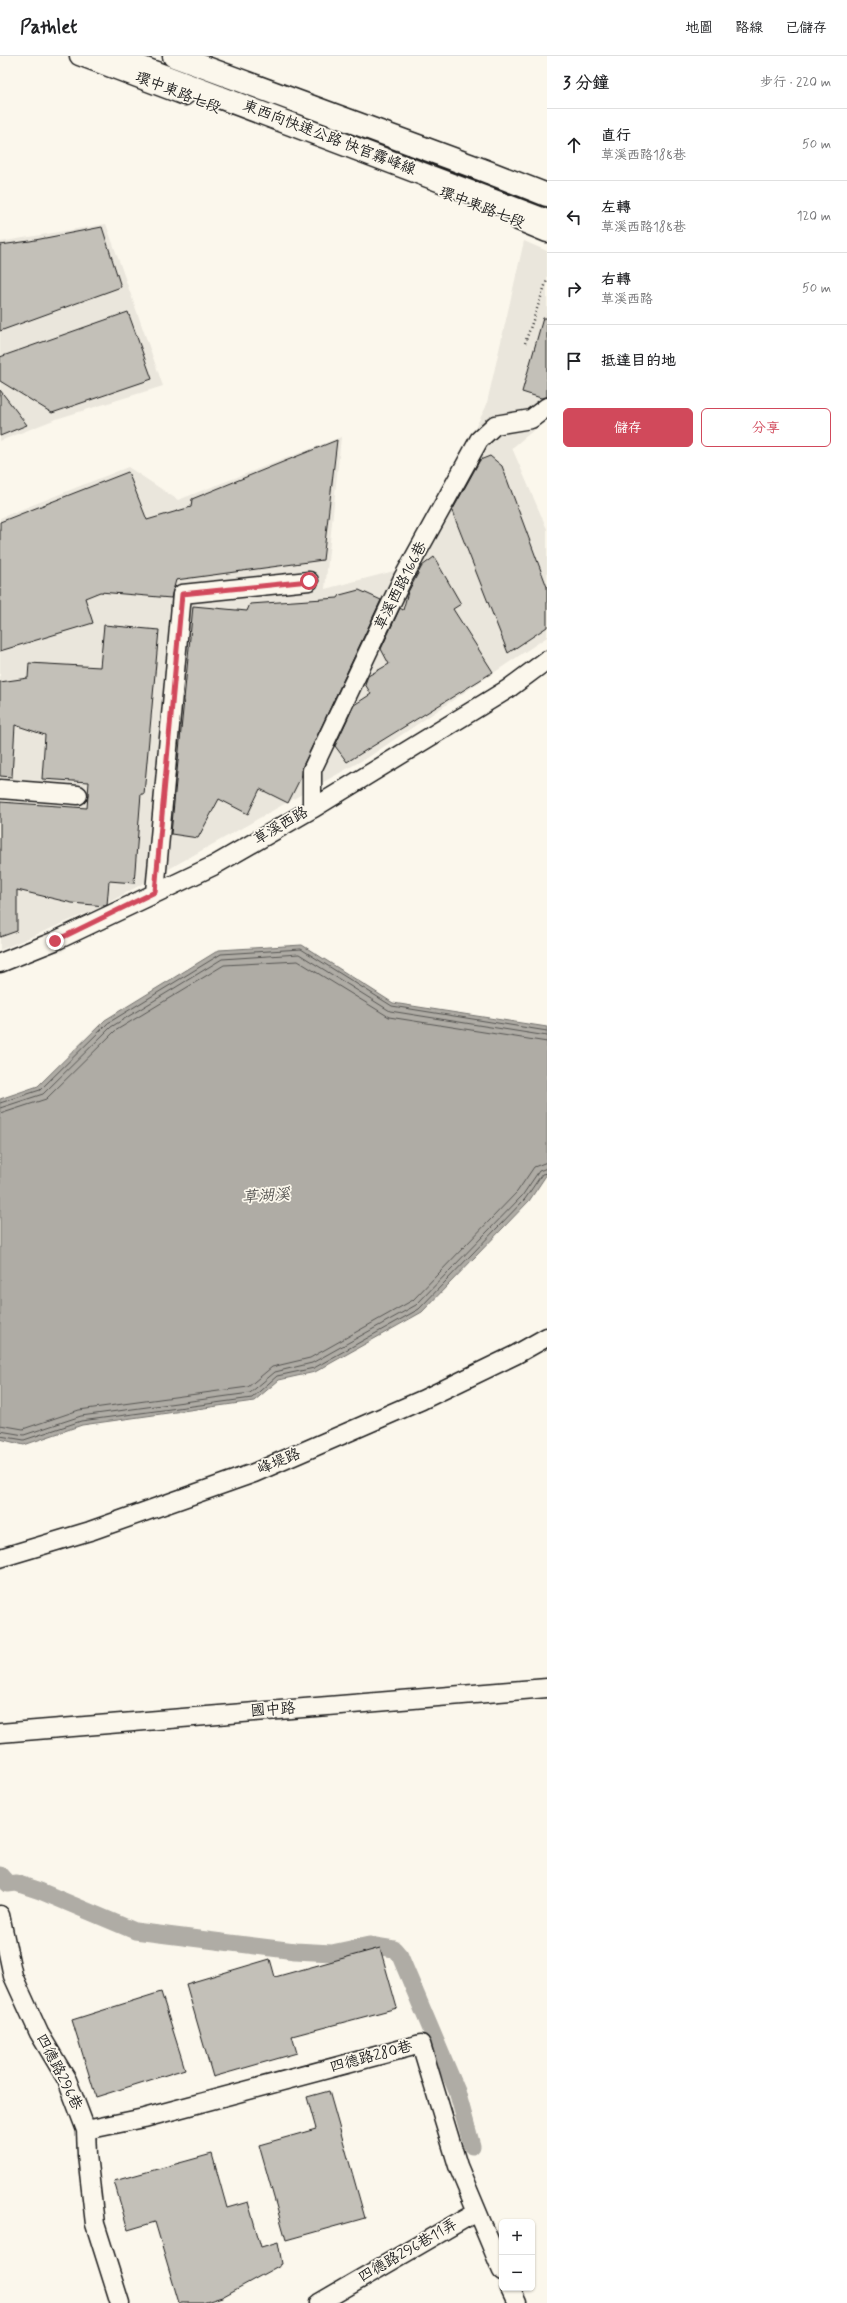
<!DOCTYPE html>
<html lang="zh-TW">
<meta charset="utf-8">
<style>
body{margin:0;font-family:Mynerve,"LXGW WenKai TC",sans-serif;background:#f6f6f6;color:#202124}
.controls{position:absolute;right:12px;bottom:12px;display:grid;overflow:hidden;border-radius:6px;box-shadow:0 1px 3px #0004}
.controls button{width:36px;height:36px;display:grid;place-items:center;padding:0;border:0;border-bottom:1px solid #e0e0e0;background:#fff;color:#202124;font:20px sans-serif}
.stop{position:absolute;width:12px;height:12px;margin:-9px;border:3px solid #d1495b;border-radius:50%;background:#fff}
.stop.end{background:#d1495b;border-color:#fff;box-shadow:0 1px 4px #0008}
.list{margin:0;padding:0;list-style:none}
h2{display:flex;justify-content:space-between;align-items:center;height:52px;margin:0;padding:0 16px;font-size:17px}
h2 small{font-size:13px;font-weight:400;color:#757577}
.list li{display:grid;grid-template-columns:26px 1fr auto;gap:12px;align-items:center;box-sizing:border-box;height:72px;padding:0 16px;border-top:1px solid #e0e0e0}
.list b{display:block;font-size:15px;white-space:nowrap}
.list p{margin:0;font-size:13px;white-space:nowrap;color:#757577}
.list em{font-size:13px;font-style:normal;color:#757577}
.actions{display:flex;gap:8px;padding:12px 16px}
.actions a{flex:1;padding:9px 0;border:1px solid #d1495b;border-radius:6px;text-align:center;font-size:14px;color:#d1495b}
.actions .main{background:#d1495b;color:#fff}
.icon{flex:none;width:22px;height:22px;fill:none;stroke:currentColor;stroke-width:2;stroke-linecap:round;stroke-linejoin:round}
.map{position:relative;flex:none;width:547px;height:2247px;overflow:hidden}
header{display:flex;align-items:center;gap:24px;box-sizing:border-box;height:56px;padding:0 20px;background:#fff;border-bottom:1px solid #e0e0e0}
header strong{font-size:19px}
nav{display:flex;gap:22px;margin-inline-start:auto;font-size:14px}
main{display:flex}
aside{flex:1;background:#fff}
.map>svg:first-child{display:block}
.built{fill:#eae6dc}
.water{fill:#afaca5;stroke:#74726e}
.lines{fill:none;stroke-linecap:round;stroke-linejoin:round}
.shore{stroke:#575653;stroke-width:1}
.canal{stroke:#afaca5;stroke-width:17}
.building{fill:#c3c0b8;stroke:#1c1c1c}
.minor-casing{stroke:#1c1c1c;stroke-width:21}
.highway-casing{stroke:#1c1c1c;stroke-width:25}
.path{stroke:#1c1c1c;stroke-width:2.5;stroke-dasharray:1 3;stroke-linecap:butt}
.minor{stroke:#fbf7ec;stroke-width:18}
.highway{stroke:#fbf7ec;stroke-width:22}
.route{stroke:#d1495b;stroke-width:5}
.labels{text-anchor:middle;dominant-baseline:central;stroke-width:3.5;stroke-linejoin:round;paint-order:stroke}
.street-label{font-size:15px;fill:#1c1c1c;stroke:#fbf7ec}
.water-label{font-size:16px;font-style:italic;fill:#575653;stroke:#fbf7ec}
</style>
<header>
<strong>Pathlet</strong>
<nav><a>地圖</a><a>路線</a><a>已儲存</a></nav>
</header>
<main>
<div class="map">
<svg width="547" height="2247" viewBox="0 0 547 2247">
<rect width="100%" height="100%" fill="#fbf7ec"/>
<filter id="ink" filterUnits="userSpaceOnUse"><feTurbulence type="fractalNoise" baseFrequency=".025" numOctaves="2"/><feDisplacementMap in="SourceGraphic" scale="8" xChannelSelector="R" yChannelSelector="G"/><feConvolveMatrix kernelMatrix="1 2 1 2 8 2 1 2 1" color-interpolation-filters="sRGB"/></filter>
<g filter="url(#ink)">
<path class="built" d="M106,168l57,162 -107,33 -56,22v-199z
M524,185l23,10v168l-35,29 35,81v108l-177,119 -271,152 -99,42v-432l128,-51 50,33 163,-63 -16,152 77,-20 84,-162z"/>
<path class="water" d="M302,889l91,58 154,24v147l-18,27 -107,111 -107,60 -36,8 -25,21 -172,24 -58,20 -24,-6v-340l38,-13 67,-66 114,-70z"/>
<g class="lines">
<path class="shore" d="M0,1047l40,-13 68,-67 113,-69 80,-5 91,57 155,25
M0,1052l43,-14 68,-67 111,-68 77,-5 91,57 157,25
M0,1058l46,-15 69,-68 109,-66 74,-4 91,56 158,25
M0,1369l23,4 56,-19 169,-23 24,-20 38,-9 103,-58 104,-108 17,-25 13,-5
M0,1375l24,4 57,-19 169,-23 25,-21 37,-9 104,-58 106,-109 17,-25 8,-3
M0,1380l24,4 57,-19 171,-23 25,-22 37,-8 105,-59 106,-110 17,-25 5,-1"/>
<path class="canal" d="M0,1819l8,9 8,-1 24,8 95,40 160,20 37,2 37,-8 25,4 6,7 57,135 15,55"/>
</g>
<path class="building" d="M102,171l19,60 -121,44v-86l30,-4z
M128,256l24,67 -100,34 -52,-32v-24z
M543,262h4v79l-6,1 -19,-6z
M0,334l27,35 -27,11z
M337,384l-14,120 -147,20 -5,18 -71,-6 -15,6 8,25 -93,28v-129l128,-50 19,48 44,-13 1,-8z
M490,400l12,10 45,121v40l-39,26 -56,-142 28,-51z
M434,501l27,47 -8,5 40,63 -146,90 -12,-16 19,-41 17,-11 -6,-10 3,-8 21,-12 -8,-15 19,-41 3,2 5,-18 14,-26z
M359,534l22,10 -78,166 -1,9 -14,28 -28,-14 -12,25 -29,-15 -21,39 -27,-4 22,-228 54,5 3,-7 88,-6 2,-3z
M104,569l55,5 -15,164h-3l-7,89 -25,-2 -2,24 -2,1 -33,-3 -55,-13v41l-17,6v-135l87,6 2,-26 -47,-3 3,-44 -30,-10 -3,52 -12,-1v-94l28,-4 1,-15 71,4z
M380,1892l17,60 -105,28 5,17 -84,24 -27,-93 84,-25 5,18z
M161,1936l24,77 -89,28 -24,-77z
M329,2035l36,127 -79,22 -27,-95 57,-16 -9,-32z
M212,2098l15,54 21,-6 13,45 17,-5 4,22 -60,33 -19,6h-24l-24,-81 -27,8 -14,-49z"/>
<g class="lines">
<defs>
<path id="minor" d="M79,0l106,40
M518,165l29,12
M0,733l78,6
M312,753v-39l91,-192 76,-138 16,-15 36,-6 16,-12
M155,836l27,-298 127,-13
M0,907l55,-22 158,-75 99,-57 196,-120 39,-29
M0,1502l90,-27 164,-58 168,-73 93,-45 32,-18
M0,1677l547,-45
M0,1859l13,61 26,57 28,47 19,50 1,25 8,69 25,79
M86,2074l58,-12 277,-74 37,122 44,105
M510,2232l7,15
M319,2247l157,-91"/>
<path id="highway" d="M111,0l436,165
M174,0l309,114 64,25"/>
</defs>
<use href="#minor" class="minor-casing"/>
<use href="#highway" class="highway-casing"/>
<path class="path" d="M525,287l22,-63"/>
<use href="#minor" class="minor"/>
<use href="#highway" class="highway"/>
</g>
</g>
<g class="lines" filter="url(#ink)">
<path class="route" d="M55,885l100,-49 27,-298 127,-13"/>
</g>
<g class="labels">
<g class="street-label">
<text transform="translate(178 37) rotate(21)">環中東路七段</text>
<text transform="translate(329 82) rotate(21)">東西向快速公路 快官霧峰線</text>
<text transform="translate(482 152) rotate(21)">環中東路七段</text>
<text transform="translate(401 530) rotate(-63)">草溪西路166巷</text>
<text transform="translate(281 770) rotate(-30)">草溪西路</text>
<text transform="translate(279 1406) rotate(-23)">峰堤路</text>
<text transform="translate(273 1654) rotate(-4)">國中路</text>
<text transform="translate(371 2001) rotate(-15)">四德路280巷</text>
<text transform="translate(59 2016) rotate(63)">四德路296巷</text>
<text transform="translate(408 2195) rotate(-30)">四德路296巷11弄</text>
</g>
<g class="water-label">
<text transform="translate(266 1140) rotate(-4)">草湖溪</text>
</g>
</g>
</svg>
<div class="controls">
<button>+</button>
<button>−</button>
</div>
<div class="stop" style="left:309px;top:525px"></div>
<div class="stop end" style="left:55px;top:885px"></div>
</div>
<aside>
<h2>3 分鐘<small>步行 · 220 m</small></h2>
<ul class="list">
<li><svg class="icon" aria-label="ahead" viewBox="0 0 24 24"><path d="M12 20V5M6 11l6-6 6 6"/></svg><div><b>直行</b><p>草溪西路188巷</p></div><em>50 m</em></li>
<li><svg class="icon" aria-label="left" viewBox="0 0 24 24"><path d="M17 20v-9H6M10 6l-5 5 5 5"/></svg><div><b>左轉</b><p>草溪西路188巷</p></div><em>120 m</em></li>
<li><svg class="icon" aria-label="right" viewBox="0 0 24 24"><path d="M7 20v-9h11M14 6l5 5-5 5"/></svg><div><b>右轉</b><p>草溪西路</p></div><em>50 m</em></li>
<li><svg class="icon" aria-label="arrive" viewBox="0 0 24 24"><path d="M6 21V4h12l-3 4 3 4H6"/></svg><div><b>抵達目的地</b></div></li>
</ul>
<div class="actions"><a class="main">儲存</a><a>分享</a></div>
</aside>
</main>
